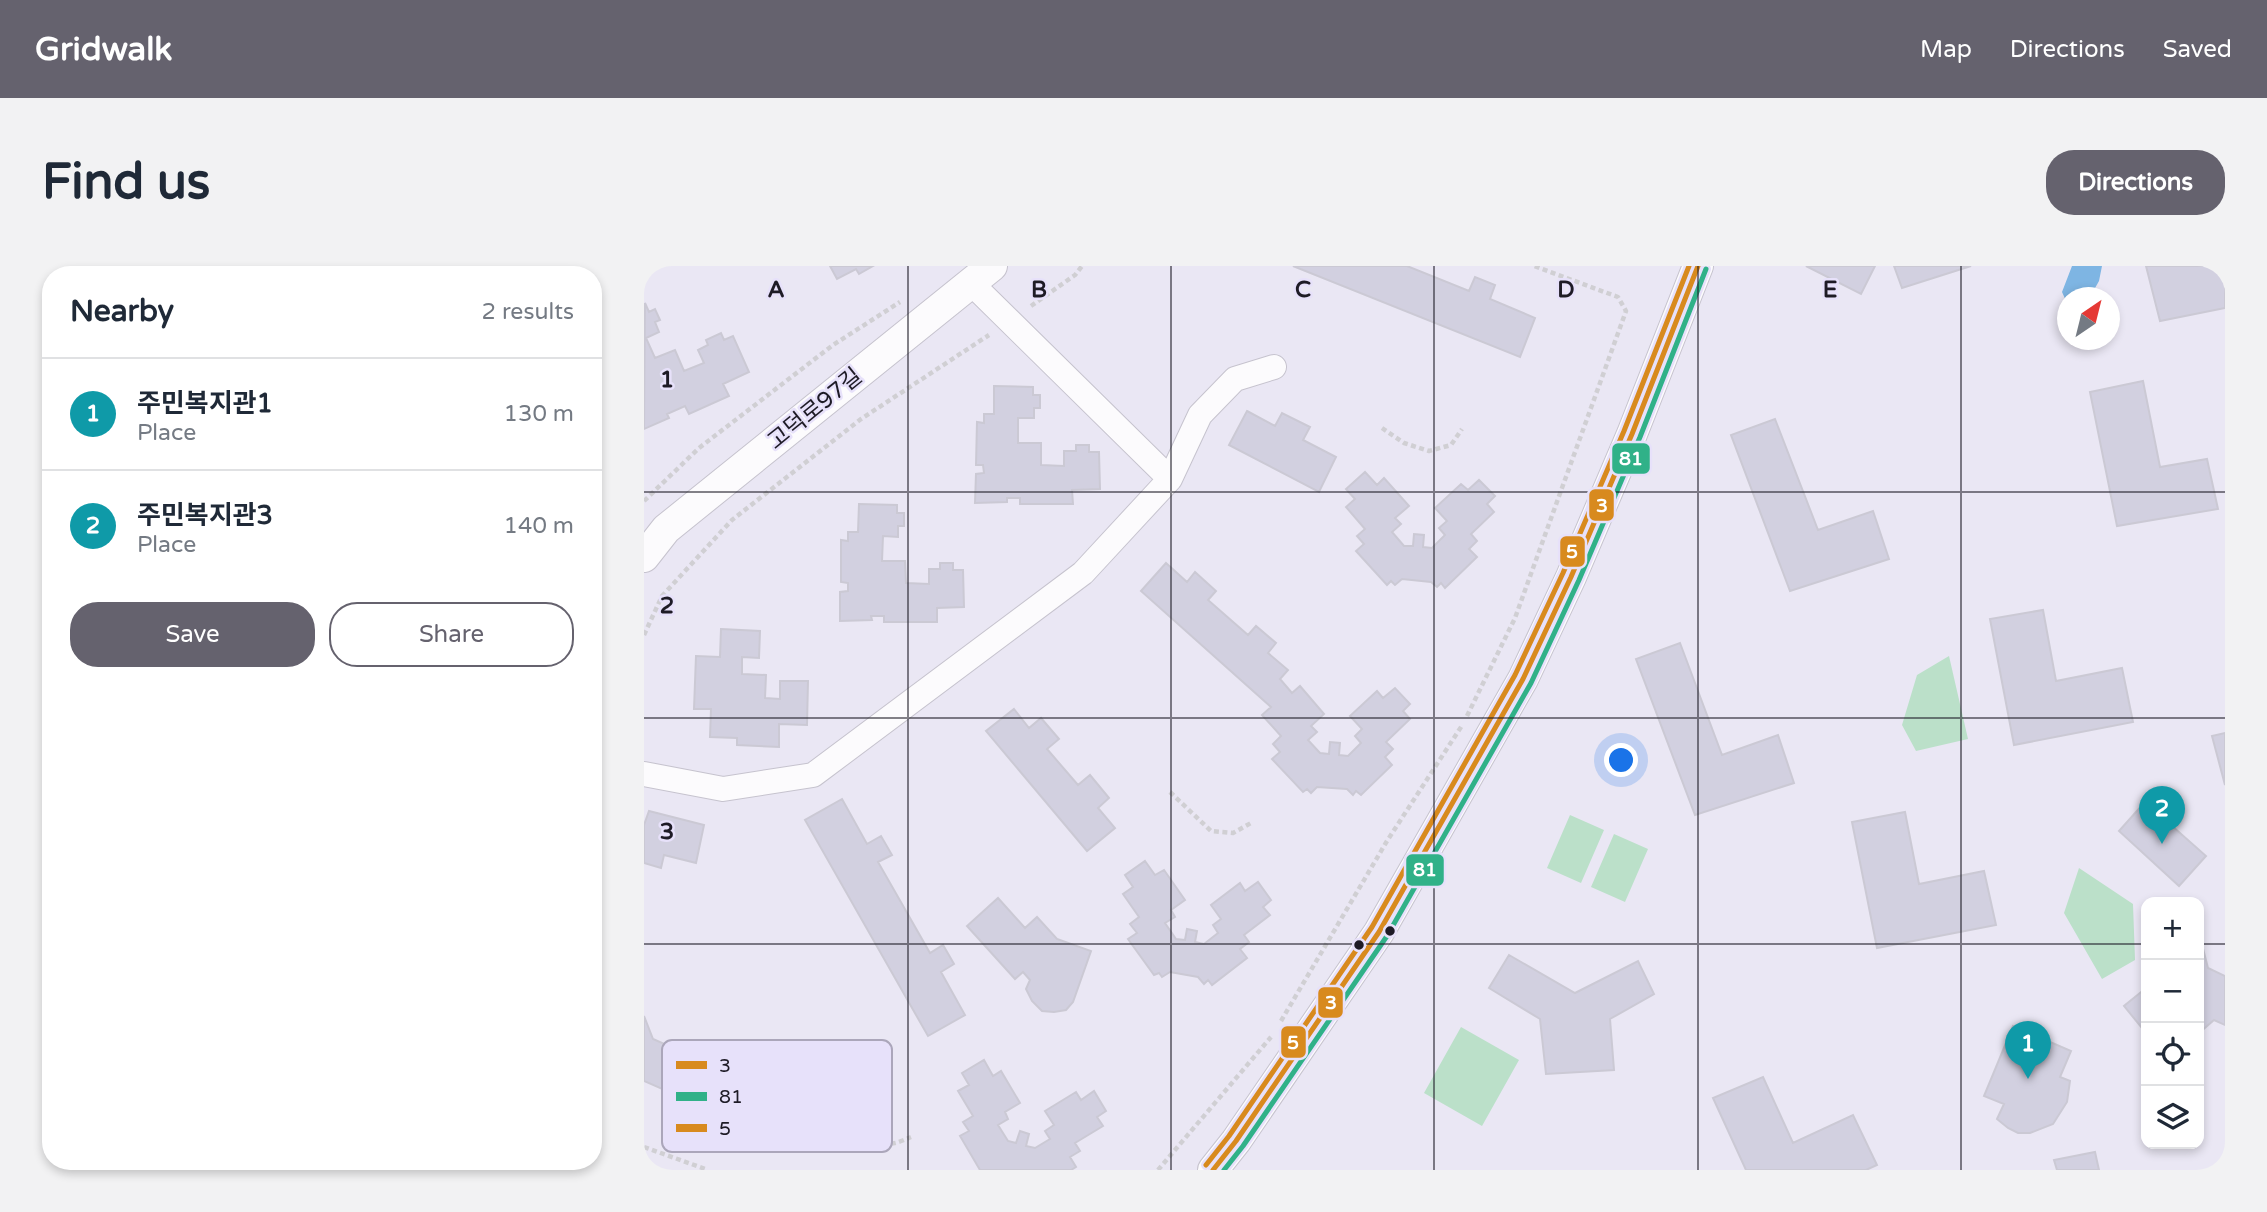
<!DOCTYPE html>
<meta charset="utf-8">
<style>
body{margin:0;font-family:"Varela Round","Noto Sans KR",sans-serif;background:#f2f2f3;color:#1f2937}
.controls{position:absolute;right:21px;bottom:21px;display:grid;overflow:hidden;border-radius:14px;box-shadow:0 4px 10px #0003}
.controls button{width:63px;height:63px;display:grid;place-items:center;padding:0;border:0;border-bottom:2px solid #e0e1e3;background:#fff;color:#1f2937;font:35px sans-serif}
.compass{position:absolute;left:1413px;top:21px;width:63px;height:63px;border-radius:50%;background:#fff;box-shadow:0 4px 10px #0003;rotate:35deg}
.you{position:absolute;left:978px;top:495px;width:24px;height:24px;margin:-18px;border:5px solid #fff;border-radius:50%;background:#1a73e8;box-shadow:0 0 0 10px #1a73e833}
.badge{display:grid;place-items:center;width:46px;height:46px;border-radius:50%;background:#65626e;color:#fff;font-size:23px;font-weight:700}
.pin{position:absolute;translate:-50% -58px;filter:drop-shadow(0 2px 4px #0008)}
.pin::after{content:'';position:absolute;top:37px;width:24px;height:21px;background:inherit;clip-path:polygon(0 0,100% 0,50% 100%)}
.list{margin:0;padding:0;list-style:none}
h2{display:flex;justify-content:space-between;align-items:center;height:91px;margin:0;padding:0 28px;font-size:30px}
h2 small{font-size:23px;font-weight:400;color:#747a83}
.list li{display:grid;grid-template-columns:46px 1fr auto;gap:21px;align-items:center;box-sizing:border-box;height:112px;padding:0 28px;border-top:2px solid #e0e1e3}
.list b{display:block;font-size:26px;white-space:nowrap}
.list p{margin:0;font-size:23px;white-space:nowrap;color:#747a83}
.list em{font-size:23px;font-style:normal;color:#747a83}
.actions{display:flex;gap:14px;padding:21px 28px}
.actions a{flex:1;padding:16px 0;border:2px solid #65626e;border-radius:28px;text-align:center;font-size:24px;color:#65626e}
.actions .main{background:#65626e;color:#fff}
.icon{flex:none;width:38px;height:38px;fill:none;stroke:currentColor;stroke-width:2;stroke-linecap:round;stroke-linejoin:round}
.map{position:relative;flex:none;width:1581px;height:904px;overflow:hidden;border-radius:28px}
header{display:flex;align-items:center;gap:42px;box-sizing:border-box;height:98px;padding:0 35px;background:#65626e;color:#fff}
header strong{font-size:33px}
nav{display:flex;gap:38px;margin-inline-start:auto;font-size:24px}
.intro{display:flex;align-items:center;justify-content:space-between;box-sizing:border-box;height:168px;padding:0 42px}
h1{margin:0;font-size:49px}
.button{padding:18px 32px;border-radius:28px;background:#65626e;color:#fff;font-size:24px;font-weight:700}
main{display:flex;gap:42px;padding:0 42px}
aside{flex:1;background:#fff;border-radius:28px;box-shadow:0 4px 10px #0003}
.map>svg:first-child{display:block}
.green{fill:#bbe0c9}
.water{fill:#7eb5e3}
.building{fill:#d2d0e0;stroke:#cbc9d4;stroke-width:2}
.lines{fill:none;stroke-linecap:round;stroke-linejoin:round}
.minor-casing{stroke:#c6c3ce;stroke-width:26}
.tertiary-casing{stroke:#c6c3ce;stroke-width:32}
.path{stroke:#d0cfd3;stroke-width:4.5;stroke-dasharray:5 3.5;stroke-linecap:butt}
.minor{stroke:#fcfbfd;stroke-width:24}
.tertiary{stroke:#fcfbfd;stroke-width:30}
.bus-1-casing{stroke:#e7e1fa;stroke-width:10}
.bus-2-casing{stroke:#e7e1fa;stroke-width:10}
.bus-3-casing{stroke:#e7e1fa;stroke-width:10}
.bus-1{stroke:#d88a1e;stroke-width:5}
.bus-2{stroke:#30b188;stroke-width:5}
.bus-3{stroke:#d88a1e;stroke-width:5}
.grid{fill:none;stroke:#1e1b26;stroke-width:2;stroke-opacity:0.55}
.bus-dot{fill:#1e1b26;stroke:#e7e1fa;stroke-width:2.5}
.labels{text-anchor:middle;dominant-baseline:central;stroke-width:5;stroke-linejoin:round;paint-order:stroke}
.street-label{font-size:23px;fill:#1e1b26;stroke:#e7e1fa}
.key{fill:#e7e1fa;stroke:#aba6ba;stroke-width:2}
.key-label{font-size:19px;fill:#1e1b26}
.grid-label{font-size:23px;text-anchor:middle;font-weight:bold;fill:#1e1b26;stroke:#e7e1fa;stroke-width:5;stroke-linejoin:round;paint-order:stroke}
.line-badge{stroke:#e7e1fa;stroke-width:2.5}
.badge-label{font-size:19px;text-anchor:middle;font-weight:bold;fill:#fff}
</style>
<header>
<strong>Gridwalk</strong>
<nav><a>Map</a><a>Directions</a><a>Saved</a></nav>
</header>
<div class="intro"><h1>Find us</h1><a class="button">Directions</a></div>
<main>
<aside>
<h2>Nearby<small>2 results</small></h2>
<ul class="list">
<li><span class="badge" style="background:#0f9aa8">1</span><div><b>주민복지관1</b><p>Place</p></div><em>130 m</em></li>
<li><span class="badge" style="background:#0f9aa8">2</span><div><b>주민복지관3</b><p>Place</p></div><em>140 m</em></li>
</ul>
<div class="actions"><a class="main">Save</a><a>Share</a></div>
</aside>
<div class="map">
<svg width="1581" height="904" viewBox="0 0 1581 904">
<rect width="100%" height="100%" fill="#eae7f4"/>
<path class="green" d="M1305,390l19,83 -52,12 -14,-26 15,-50z
M926,549l34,15 -23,53 -34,-15z
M970,568l34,15 -23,53 -34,-15z
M1435,602l54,36 2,56 -33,19 -38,-66z
M817,761l58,33 -37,66 -58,-33z"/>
<path class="water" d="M1428,0h30l-3,15 -9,16 -23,1v5l-5,-11z"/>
<path class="building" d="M186,0h43l-14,8 -3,-5 -19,10z
M649,0h114l62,25 6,-14 20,8 -5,14 45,19 -15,39z
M1162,0h69l-14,28z
M1250,0h77l-69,22z
M1502,0h79v42l-65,13z
M1,37l4,9 6,-3 5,11 -5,2 4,10 -13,6 9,20 20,-8 9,21 20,-8 -6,-13 10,-5 -2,-5 15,-7 3,7 9,-4 16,36 -26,12 6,12 -40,18 -4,-8 -18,8 2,4 -25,11z
M1499,115l17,86 47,-8 11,50 -101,17 -27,-134z
M350,120l39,1v8h7v13h-6v10h-16v25h23v22l23,1v-15h12v-6h13v7h10l1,37 -28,1 1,14h-53v-6h-13v4l-32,1 1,-29 8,-1 -1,-8h-7l1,-43 7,1v-9h10z
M603,145l28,15 7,-13 28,14 -7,13 33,17 -17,35 -90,-47z
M1131,153l43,111 55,-19 16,48 -99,32 -59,-156z
M721,206l12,13 7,-7 25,28 -14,12 6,6 -9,8 12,14h9l1,-12 10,1 -1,12 9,1 13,-13 -6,-7 8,-7 -12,-13 26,-24 7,6 11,-10 16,16 -8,8 7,8 -23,22 6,7 -8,8 8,8 -32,31 -4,-5 -4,4 -6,-5 -29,-3 -7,6 -4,-4 -4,4 -31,-34 8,-7 -7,-8 8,-7 -19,-22 9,-8 -9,-10z
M215,238l38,1v8h7v13h-6v11l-15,-1 -1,25h23l1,22 23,1v-15h11v-6h13v7h10l1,37 -27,1v14h-53v-6h-13l1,4 -32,1v-29l8,-1v-8l-7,-1v-42l7,1v-9h10z
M522,297l21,19 8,-10 21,19 -8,9 40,35 8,-9 20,17 -8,10 20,17 -8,9 12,14 8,-7 24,28 -13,12 6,6 -9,8 12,13 9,1 1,-12 10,1 -1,12 9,1 13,-13 -6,-7 7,-7 -12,-13 27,-25 6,7 12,-10 15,16 -7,7 7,8 -24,23 7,7 -8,8 7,8 -31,30 -5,-4 -3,4 -6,-6 -30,-2 -6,6 -4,-4 -4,3 -31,-33 8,-7 -7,-8 8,-8 -19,-21 9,-8 -130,-116z
M1399,344l13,71 66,-13 11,54 -119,23 -24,-126z
M77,363l39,2 -1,27 -17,-1v17l24,1 -1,23 15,1v-18h28l-1,44 -28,-1v23l-42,-2v-7l-27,-1 1,-28h-17l2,-53 24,1z
M1036,377l42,112 56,-20 16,48 -99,32 -59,-156z
M370,443l15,19 12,-10 18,21 -12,10 31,36 12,-10 19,23 -11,10 17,20 -28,23 -101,-120z
M1581,467v52l-13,-49z
M198,533l25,45 14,-8 11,19 -14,7 52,91 13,-8 11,19 -13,8 24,43 -37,21 -123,-216z
M1501,536l61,54 -27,30 -60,-55z
M5,545l55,14 -8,38 -32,-8 -3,13 -17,-5v-38z
M1261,546l14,72 65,-13 12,54 -119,23 -25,-126z
M501,595l10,14 9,-5 21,30 -14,10 4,7 -10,6 11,16 9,1 2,-11 10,2 -2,11 9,2 14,-11 -5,-8 8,-6 -10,-14 29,-22 5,8 13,-9 13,18 -8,7 7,8 -26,20 5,7 -9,7 7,9 -35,27 -4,-5 -4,4 -6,-7 -28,-5 -8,5 -3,-4 -5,2 -26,-36 9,-6 -7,-9 9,-7 -16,-23 10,-7 -8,-12z
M354,632l27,30 12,-11 20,22 34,12 -18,51 -7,8 -12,2 -12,-1 -10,-10 -6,-12 4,-9 -7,-8 -8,7 -48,-53z
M1555,667l9,35 17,8v49l-11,-5 -15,13z
M865,689l66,38 63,-32 16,33 -44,25 4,51 -68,4 -6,-55 -51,-31z
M1502,722v45l-22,-27z
M0,750l9,23 47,21 7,-15 19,9 -6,14 46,20 -17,39 -105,-46z
M1369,760l58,25 -11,26 10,4 -3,21 -14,22 -23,9h-12l-10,-5 -11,-9 7,-15 -20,-8z
M340,794l9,16 8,-5 19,32 -15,9 3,7 -10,6 10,16 8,2 4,-12 9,3 -3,12 9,2 15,-9 -5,-8 9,-6 -9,-14 31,-19 5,8 13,-9 12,20 -9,6 6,9 -28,17 5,8 -10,6 6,10 -5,3h-91l-20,-34 9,-5 -6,-9 10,-6 -15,-25 11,-6 -7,-12z
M1119,811l30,66 60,-28 24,50 -11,5h-120l-33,-72z
M1451,886l4,18h-42l-3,-10z"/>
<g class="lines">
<defs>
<path id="minor" d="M526,213l30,-64 35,-36 39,-12
M0,508l79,15 90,-14 270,-202 87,-94 -199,-196"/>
<path id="tertiary" d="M0,291l22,-28 326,-263
M569,904l23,-29 143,-209 144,-253 48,-102 61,-143 66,-168"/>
</defs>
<use href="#minor" class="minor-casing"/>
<use href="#tertiary" class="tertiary-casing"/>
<path class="path" d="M387,40l44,-31 7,-9
M738,162l22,15 25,8 22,-6 11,-16
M0,235l55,-53 134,-103 67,-43
M0,369l18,-39 70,-76 129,-101 128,-84
M823,450l48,-98 111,-307 -8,-14 -84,-31
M526,526l41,39 22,2 18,-10
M637,755l106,-180 76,-117
M201,822c8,22 19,58 50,55 5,-1 11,-4 16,-6
M0,881l64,23
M514,904l113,-133"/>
<use href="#minor" class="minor"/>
<use href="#tertiary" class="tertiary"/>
<defs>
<path id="bus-1" d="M569,904l23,-29 143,-209 144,-253 48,-102 61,-143 66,-168"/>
<path id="bus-2" d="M580,904l19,-24 144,-210 144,-253 48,-103 61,-143 66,-168"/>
<path id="bus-3" d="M562,899l23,-29 143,-209 143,-252 48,-102 61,-142 65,-165"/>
</defs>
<use href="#bus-1" class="bus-1-casing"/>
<use href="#bus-2" class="bus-2-casing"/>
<use href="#bus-3" class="bus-3-casing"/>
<use href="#bus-1" class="bus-1"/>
<use href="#bus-2" class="bus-2"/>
<use href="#bus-3" class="bus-3"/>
</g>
<path class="grid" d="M264,0v904M527,0v904M790,0v904M1054,0v904M1317,0v904M0,226h1581M0,452h1581M0,678h1502M1555,678h26"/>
<g class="bus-dot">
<circle cx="746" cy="665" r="6"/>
<circle cx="715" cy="679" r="6"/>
</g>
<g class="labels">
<g class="street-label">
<text transform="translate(171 143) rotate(-39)">고덕로97길</text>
</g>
</g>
<rect x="18" y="774" width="230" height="112" rx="10" class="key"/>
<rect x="32" y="795" width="31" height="8" fill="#d88a1e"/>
<rect x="32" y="826" width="31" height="9" fill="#30b188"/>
<rect x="32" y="858" width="31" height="8" fill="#d88a1e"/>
<g class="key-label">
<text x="75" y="806">3</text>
<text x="75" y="837">81</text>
<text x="75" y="869">5</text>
</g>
<g class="grid-label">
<text x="132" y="31">A</text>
<text x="395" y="31">B</text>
<text x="659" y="31">C</text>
<text x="922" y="31">D</text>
<text x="1186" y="31">E</text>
<text x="23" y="121">1</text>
<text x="23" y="347">2</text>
<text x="23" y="573">3</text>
</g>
<g class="line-badge">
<rect x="967" y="176" width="40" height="33" rx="7" fill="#30b188"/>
<rect x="944" y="222" width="27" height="34" rx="7" fill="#d88a1e"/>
<rect x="915" y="269" width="27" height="33" rx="7" fill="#d88a1e"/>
<rect x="761" y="587" width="40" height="34" rx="7" fill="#30b188"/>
<rect x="673" y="720" width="27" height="33" rx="7" fill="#d88a1e"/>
<rect x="636" y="759" width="27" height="34" rx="7" fill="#d88a1e"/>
</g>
<g class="badge-label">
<text x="987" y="199">81</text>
<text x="958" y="246">3</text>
<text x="928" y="292">5</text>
<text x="781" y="610">81</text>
<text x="687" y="743">3</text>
<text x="649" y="783">5</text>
</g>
</svg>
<div class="controls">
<button>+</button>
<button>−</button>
<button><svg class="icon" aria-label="locate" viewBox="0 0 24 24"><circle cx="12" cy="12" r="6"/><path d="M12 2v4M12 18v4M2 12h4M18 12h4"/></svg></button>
<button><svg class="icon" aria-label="layers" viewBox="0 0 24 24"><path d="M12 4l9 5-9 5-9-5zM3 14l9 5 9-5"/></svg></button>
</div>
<svg class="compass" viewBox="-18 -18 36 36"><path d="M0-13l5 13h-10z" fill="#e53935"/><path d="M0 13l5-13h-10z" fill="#747a83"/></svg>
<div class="you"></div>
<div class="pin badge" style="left:1384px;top:813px;background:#0f9aa8">1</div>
<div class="pin badge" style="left:1518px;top:578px;background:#0f9aa8">2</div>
</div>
</main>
